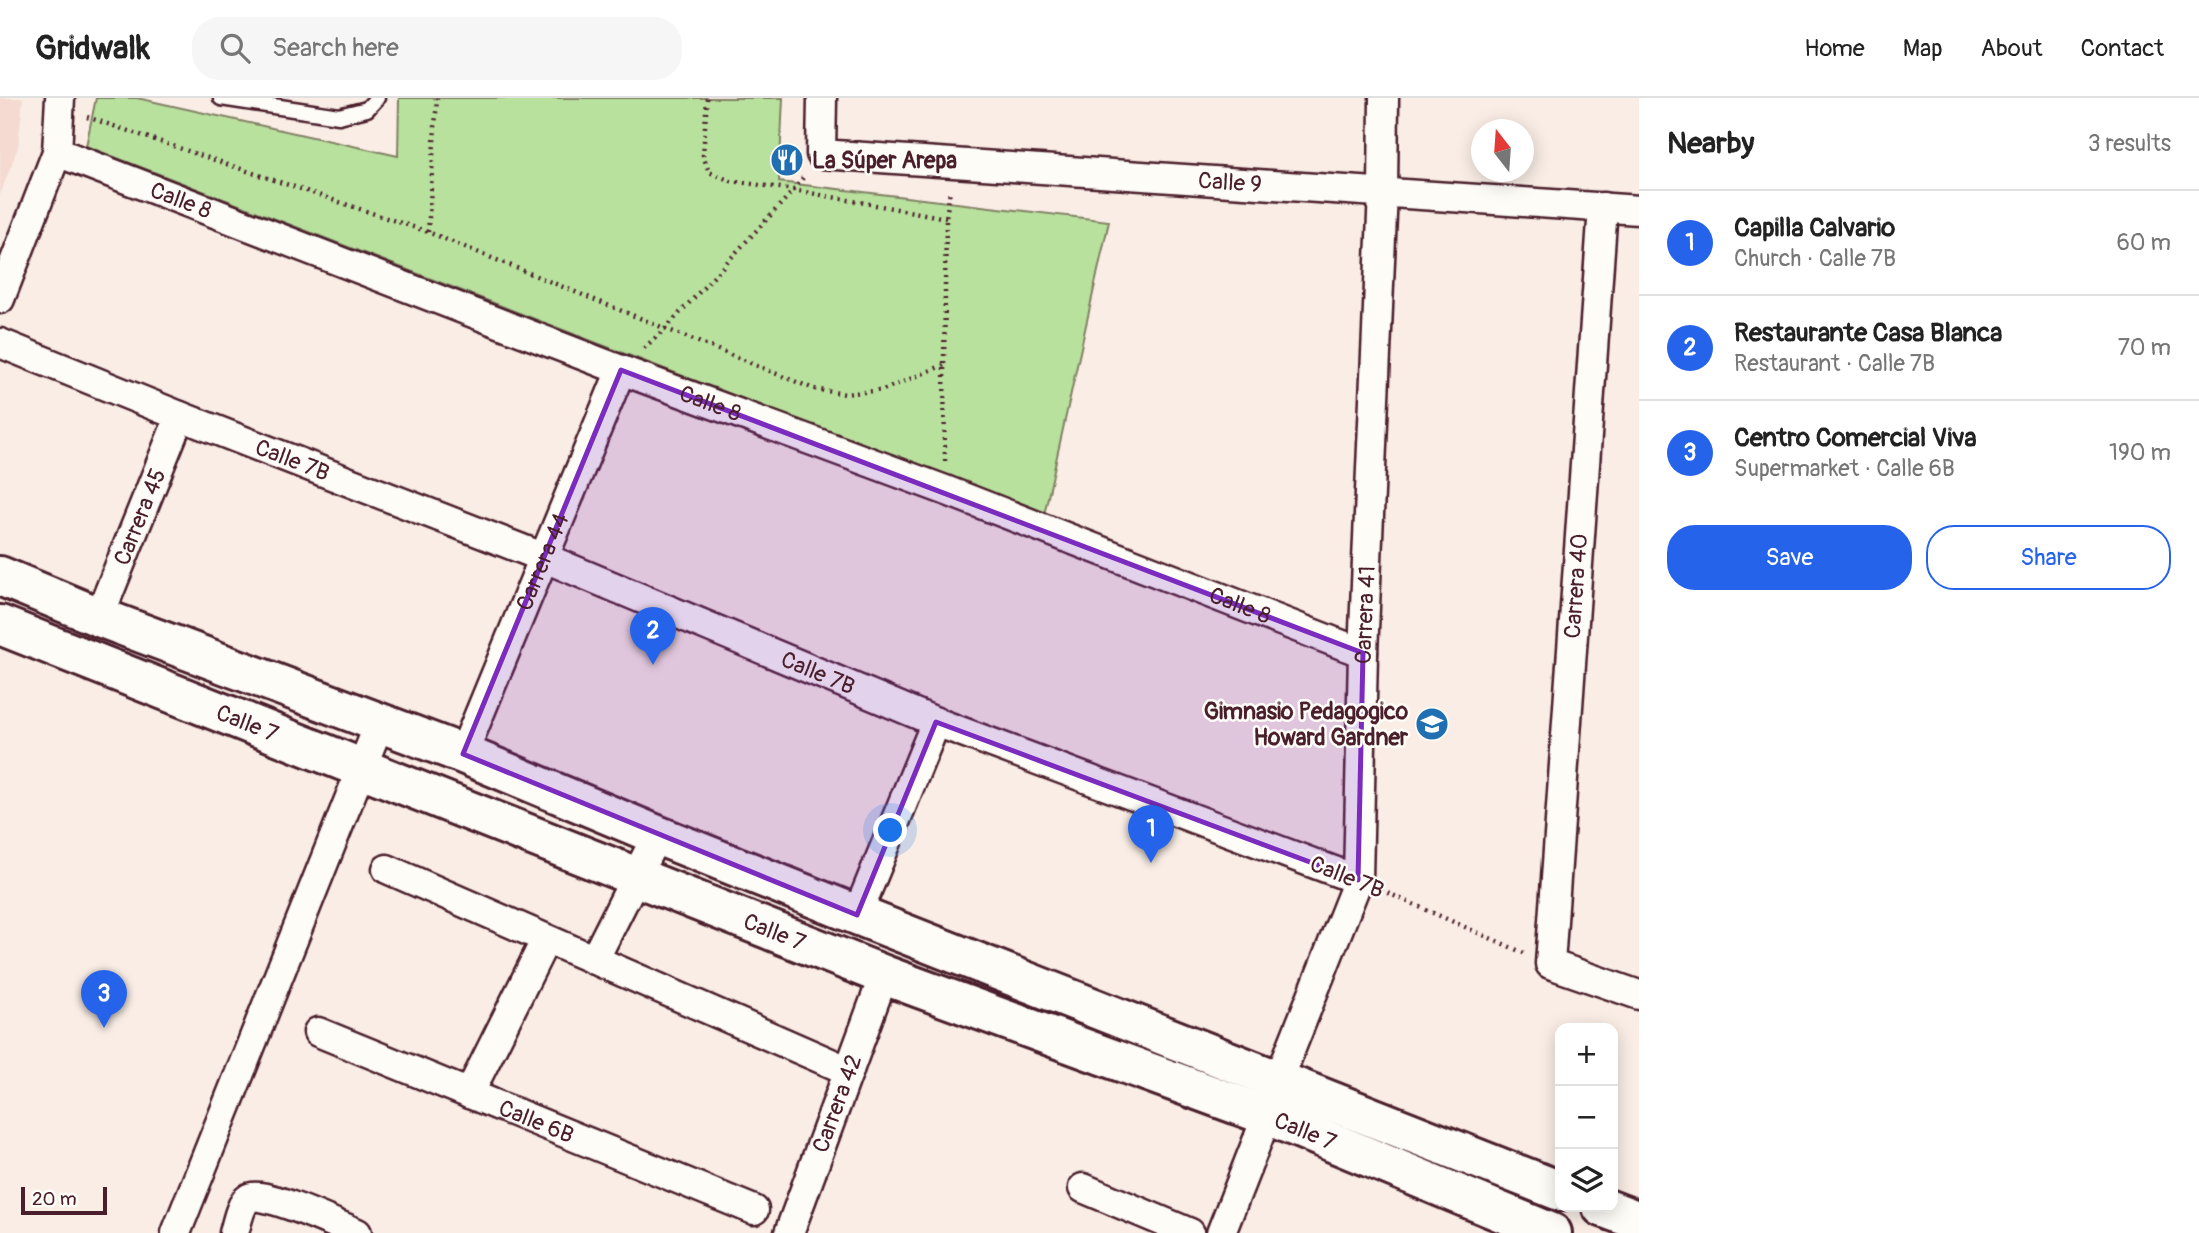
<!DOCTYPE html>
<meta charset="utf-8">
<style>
body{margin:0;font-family:Pangolin,sans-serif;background:#f6f6f6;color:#222}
.controls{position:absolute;right:21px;bottom:21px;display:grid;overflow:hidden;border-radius:14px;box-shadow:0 4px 18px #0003}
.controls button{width:63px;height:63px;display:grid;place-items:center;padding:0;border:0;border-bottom:2px solid #e0e0e0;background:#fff;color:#222;font:35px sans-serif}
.compass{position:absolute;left:1471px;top:21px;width:63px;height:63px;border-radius:50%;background:#fff;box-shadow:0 4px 18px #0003;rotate:343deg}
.scale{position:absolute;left:21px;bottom:18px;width:86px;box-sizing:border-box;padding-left:7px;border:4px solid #4a1f2b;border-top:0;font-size:19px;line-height:24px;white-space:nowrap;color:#4a1f2b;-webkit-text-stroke:5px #fdfcf7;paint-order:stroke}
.you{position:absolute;left:891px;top:733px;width:24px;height:24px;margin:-18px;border:5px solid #fff;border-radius:50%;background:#1a73e8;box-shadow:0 0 0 10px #1a73e833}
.badge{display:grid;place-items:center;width:46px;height:46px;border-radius:50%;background:#2563eb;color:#fff;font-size:23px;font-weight:700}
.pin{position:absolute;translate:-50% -58px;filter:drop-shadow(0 2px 4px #0008)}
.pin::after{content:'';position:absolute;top:37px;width:24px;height:21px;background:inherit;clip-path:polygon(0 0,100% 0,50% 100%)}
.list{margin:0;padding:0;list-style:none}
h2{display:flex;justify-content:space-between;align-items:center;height:91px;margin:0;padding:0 28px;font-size:30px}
h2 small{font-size:23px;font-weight:400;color:#767676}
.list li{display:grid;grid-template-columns:46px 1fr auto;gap:21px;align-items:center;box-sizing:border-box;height:105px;padding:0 28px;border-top:2px solid #e0e0e0}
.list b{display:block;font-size:26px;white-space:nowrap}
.list p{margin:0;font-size:23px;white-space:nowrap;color:#767676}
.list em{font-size:23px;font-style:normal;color:#767676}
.actions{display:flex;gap:14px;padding:21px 28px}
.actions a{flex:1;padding:16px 0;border:2px solid #2563eb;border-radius:28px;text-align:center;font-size:24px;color:#2563eb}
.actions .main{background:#2563eb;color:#fff}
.icon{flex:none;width:38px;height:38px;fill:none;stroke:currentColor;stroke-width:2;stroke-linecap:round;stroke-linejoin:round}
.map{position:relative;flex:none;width:1639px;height:1135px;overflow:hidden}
header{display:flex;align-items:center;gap:42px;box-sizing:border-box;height:98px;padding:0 35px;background:#fff;border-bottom:2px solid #e0e0e0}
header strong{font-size:33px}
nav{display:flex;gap:38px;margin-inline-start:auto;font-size:24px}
.search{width:490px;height:63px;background:#f6f6f6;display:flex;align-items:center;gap:18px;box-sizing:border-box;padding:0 24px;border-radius:28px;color:#767676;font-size:26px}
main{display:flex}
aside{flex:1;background:#fff}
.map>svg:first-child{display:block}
.built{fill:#f4dad0}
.green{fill:#b8e19e;stroke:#818064;stroke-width:2}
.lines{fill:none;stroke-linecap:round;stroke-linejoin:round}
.lane-casing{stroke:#4a1f2b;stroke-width:19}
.street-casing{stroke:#4a1f2b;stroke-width:33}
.secondary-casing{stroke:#4a1f2b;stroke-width:44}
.path{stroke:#4a1f2b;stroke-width:4.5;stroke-dasharray:2 5;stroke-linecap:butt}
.lane{stroke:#fdfcf7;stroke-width:14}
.street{stroke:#fdfcf7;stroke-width:28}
.secondary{stroke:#fdfcf7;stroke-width:38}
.marked{fill:#7b2cbf;fill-opacity:0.2;stroke:#7b2cbf;stroke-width:5;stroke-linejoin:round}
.labels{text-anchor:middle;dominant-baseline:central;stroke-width:5;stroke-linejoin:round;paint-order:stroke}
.poi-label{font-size:23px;font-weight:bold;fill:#4a1f2b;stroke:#fdfcf7;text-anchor:start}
.street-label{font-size:23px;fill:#4a1f2b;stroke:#fdfcf7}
</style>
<header>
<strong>Gridwalk</strong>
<div class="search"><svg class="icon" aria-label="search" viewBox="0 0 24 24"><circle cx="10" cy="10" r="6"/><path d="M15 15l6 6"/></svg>Search here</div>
<nav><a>Home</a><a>Map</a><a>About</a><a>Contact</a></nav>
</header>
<main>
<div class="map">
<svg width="1639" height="1135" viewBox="0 0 1639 1135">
<rect width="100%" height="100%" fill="#f9ede5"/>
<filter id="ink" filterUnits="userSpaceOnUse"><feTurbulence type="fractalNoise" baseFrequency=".0143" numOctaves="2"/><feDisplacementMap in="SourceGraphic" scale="14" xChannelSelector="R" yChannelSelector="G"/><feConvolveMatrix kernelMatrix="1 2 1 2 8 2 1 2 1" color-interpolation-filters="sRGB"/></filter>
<g filter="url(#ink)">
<path class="built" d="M0,0h23l-5,49 -18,48z"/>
<path class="green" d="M96,0h41l261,58 1,-58h384l-4,84 330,39 -65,294 -958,-369z"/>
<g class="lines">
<defs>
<path id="lane" d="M221,0l118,18 28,-7 10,-11"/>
<g id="street">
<path id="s1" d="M822,0l-1,56 818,56"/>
<path id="s2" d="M57,54l564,218 324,120 418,163"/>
<path d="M1603,109l-53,757 89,31"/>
<path d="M0,201l57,-147 3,-54"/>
<path id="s3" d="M0,245l180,73 365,142 391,164 422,158"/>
<path id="s4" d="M99,519l81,-201"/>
<path id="s5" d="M463,656l158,-384"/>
<path d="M387,771l462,202"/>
<path d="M857,817l79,-193"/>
<path d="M594,862l63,-125"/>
<path id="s6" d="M318,934l436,178"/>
<path d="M469,996l77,-155"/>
<path d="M1083,1090l107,45"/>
<path d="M176,1135l204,-511"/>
<path d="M234,1135c3,-10 6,-29 15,-35 12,-9 91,28 108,35"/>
<path id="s7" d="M789,1135l95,-258"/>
<path id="s8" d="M1221,1135l46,-117 11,-35 80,-201 5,-227 20,-461 1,-94"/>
</g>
<g id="secondary">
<path d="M0,478l99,41 364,137 194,81 200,80 703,276"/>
<path id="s9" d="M0,527l884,350 395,145 273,113"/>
<path d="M1602,1109l37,14"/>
</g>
</defs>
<use href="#lane" class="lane-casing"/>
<use href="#street" class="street-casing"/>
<use href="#secondary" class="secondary-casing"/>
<path class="path" d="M707,0l-4,57 6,17 22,9 63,9 152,28
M87,19l341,115 386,157 31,5 38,-4 61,-25
M428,134l9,-134
M644,250l21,-19 129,-139 11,-15
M945,363l-1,-96 2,-147 4,-28
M1381,792l143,63"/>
<use href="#lane" class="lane"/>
<use href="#street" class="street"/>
<use href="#secondary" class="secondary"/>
</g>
</g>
<path class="marked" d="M621,272l742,283 -5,227 -422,-158 -79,193 -394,-161z"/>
<defs>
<symbol id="restaurant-disc" viewBox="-11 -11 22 22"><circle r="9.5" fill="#1f6fb2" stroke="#fdfcf7"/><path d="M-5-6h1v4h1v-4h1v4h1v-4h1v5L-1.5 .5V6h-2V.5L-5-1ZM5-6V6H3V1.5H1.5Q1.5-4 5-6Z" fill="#fff"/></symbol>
<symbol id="school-disc" viewBox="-11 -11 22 22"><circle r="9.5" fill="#1f6fb2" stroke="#fdfcf7"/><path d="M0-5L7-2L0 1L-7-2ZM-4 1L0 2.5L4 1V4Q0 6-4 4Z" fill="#fff"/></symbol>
</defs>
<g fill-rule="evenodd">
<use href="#restaurant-disc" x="768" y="43" width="38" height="38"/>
<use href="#school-disc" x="1413" y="607" width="38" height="38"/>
</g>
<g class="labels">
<g class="poi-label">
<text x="812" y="62">La Súper Arepa</text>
<text x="1408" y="613" text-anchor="end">Gimnasio Pedagogico<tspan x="1408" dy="26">Howard Gardner</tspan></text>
</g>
<g class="street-label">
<text stroke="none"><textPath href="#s1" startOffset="466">Calle 9</textPath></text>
<text stroke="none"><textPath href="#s2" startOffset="133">Calle 8</textPath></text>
<text stroke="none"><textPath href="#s2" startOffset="700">Calle 8</textPath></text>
<text stroke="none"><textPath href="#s3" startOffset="315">Calle 7B</textPath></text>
<text stroke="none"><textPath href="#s4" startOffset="108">Carrera 45</textPath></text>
<text stroke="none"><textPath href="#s5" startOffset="208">Carrera 44</textPath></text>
<text transform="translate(1576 488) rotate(-86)">Carrera 40</text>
<text stroke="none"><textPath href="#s2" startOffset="1267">Calle 8</textPath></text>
<text stroke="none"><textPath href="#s8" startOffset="644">Carrera 41</textPath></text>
<text stroke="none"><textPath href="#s3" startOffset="882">Calle 7B</textPath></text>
<text stroke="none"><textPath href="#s9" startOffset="266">Calle 7</textPath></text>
<text transform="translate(1347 779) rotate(22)">Calle 7B</text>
<text stroke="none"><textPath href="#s9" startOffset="833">Calle 7</textPath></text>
<text stroke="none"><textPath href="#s7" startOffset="138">Carrera 42</textPath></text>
<text stroke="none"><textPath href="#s6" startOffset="236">Calle 6B</textPath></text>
<text stroke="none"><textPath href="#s9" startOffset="1400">Calle 7</textPath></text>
</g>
</g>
</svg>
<div class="controls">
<button>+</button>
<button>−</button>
<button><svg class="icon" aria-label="layers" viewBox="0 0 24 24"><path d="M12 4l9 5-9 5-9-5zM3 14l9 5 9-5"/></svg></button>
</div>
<svg class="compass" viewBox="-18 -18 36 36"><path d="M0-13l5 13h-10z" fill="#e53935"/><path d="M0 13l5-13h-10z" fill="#767676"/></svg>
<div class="scale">20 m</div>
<div class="you"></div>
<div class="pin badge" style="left:1151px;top:765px">1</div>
<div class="pin badge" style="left:653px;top:567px">2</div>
<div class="pin badge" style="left:104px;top:930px">3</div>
</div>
<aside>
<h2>Nearby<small>3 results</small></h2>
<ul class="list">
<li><span class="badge">1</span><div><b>Capilla Calvario</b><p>Church · Calle 7B</p></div><em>60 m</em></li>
<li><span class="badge">2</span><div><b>Restaurante Casa Blanca</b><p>Restaurant · Calle 7B</p></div><em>70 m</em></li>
<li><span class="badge">3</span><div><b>Centro Comercial Viva</b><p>Supermarket · Calle 6B</p></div><em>190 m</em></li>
</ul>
<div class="actions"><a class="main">Save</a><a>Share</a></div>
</aside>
</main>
